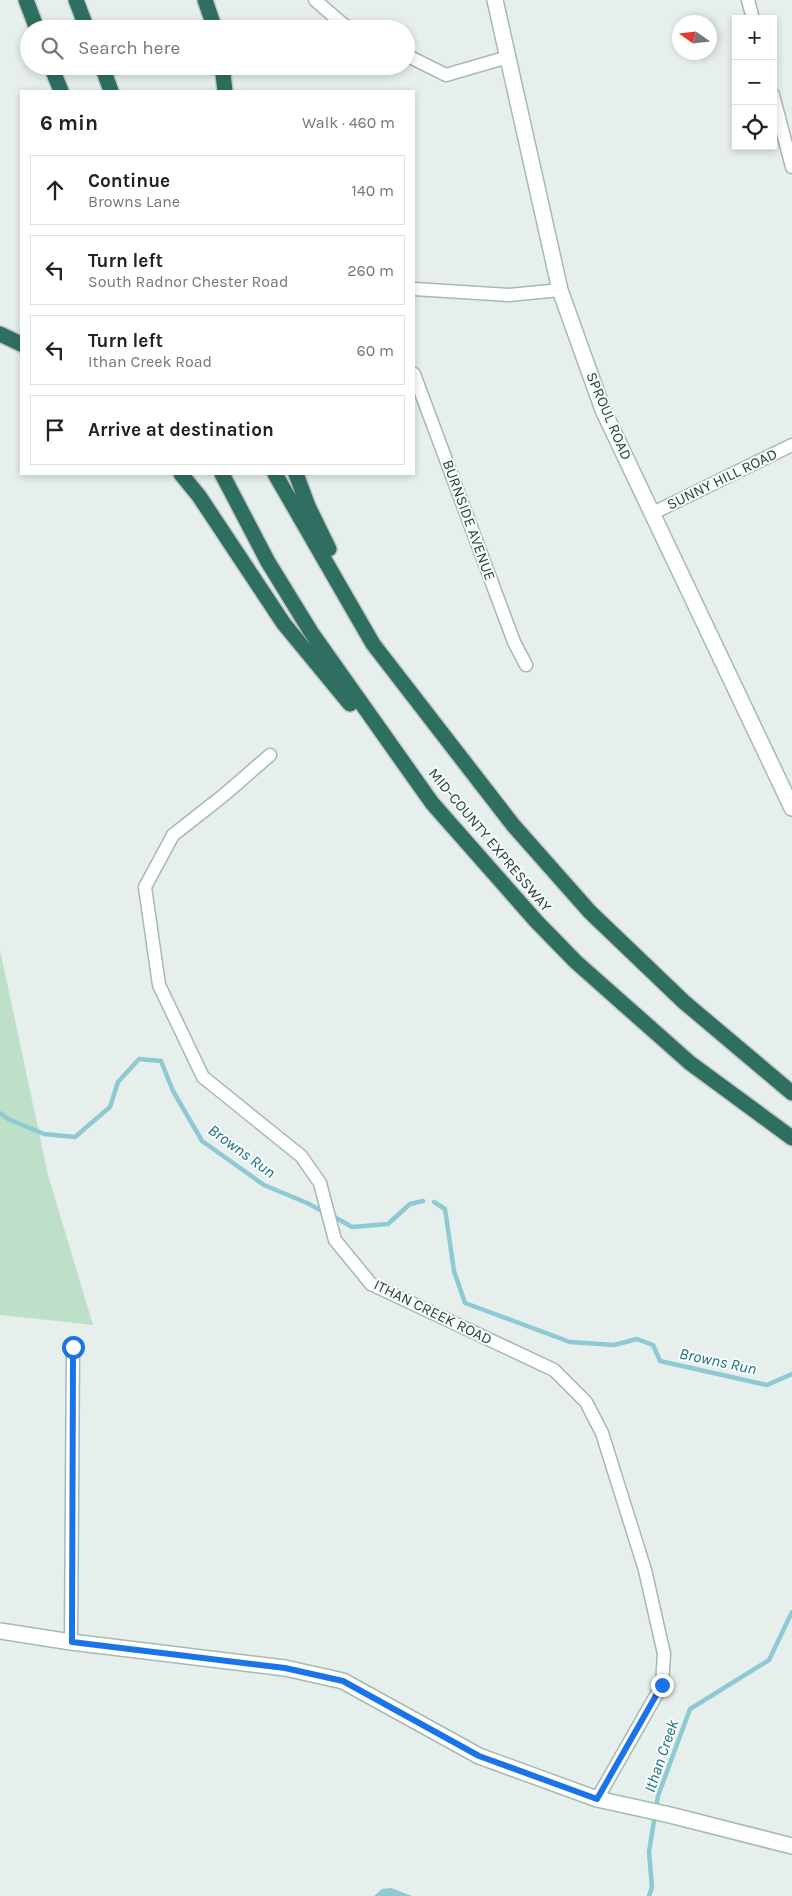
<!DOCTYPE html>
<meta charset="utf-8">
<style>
body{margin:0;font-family:Karla,sans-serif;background:#f2f2f2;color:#222}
.controls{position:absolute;right:15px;top:15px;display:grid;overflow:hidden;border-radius:0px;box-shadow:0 2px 8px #0003}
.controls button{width:45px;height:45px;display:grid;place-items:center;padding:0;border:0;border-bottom:1px solid #e0e0e0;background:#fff;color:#222;font:25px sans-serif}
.compass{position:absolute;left:672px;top:15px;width:45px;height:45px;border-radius:50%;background:#fff;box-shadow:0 2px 8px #0003;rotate:284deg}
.stop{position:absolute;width:15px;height:15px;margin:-11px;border:4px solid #1a73e8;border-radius:50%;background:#fff}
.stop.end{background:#1a73e8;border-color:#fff;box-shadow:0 1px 5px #0008}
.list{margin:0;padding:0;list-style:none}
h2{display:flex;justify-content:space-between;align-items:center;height:65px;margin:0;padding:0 20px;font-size:21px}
h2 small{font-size:16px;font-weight:400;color:#767676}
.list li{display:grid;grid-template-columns:32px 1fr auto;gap:15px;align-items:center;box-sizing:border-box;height:70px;margin:0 10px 10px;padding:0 10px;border:1px solid #e0e0e0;border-radius:0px}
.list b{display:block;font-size:19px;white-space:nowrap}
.list p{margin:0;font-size:16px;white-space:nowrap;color:#767676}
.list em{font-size:16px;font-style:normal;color:#767676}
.icon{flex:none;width:28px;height:28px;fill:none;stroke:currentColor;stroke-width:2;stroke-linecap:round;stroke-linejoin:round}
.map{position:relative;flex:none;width:792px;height:1896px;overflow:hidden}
.search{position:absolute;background:#fff;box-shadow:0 2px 8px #0003;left:20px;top:20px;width:395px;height:55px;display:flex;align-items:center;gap:12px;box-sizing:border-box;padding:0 18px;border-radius:28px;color:#767676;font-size:19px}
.panel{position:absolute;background:#fff;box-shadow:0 2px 8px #0003;left:20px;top:90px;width:395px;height:385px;border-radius:0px}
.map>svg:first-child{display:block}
.green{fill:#bfe0c8}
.water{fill:#8ec9d4}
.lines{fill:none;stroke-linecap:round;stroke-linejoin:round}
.stream{stroke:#8ec9d4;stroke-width:4.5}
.street-casing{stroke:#a8b8b2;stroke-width:15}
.secondary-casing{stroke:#a4bbb3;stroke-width:18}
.highway-casing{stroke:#c2cac8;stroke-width:18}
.street{stroke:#fff;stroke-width:12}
.secondary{stroke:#fff;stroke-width:15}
.highway{stroke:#2f6f62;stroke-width:15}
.route{stroke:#1a73e8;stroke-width:6}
.labels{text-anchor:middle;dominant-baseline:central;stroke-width:4;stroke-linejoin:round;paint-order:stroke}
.street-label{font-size:15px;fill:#24423a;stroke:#f7fbf9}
.water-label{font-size:16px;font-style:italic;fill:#1c6f80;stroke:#f7fbf9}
</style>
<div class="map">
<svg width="792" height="1896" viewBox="0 0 792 1896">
<rect width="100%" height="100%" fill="#e6efeb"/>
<path class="green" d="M0,950l48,225 45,150 -93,-10z"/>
<path class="water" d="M391,1888l21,8h-38l8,-7z"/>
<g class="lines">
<path class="stream" d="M0,1113l8,6 36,15 31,3 35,-30 8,-25 21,-23 22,2 12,30 29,50 62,44 43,18 17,9
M434,1202l11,7 9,62 11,32 105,39 44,3 23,-6 16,6 7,16 107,24 25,-11
M331,1215l21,12 36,-3 22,-20 13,-3
M649,1896l3,-9 -3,-35 9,-56 32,-87 79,-49 23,-48"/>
<defs>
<path id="street" d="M315,0l29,25 8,4
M748,0l5,19
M406,55l40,20 62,-18
M773,95l19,72
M414,289l95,6 51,-5
M414,374l100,268 12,23
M653,513l139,-68
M270,755l-46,40 -51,40 -28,52 14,98 44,92 98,79 19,27 15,57 36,44 183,86 32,32 16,31 43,137 19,84 -2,31 -65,114
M71,1642l2,-295"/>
<path id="secondary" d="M495,0l65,290 43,120 189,398
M0,1631l71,11 214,26 58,13 136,75 118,43 73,16 122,31"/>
<path id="highway" d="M26,0l11,29
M76,0l11,29
M205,0l10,29
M51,66l10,25
M102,66l9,25
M222,66l3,25
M0,334l21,10
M181,474l18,22 85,128 66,80
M222,474l46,88 43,70 121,171 104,118 40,41 114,101 102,75
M275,474l98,170 140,181 77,87 94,90 108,91
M296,474l12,32 21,43"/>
</defs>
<use href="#street" class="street-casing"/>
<use href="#secondary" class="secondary-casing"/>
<use href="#highway" class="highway-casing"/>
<use href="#street" class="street"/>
<use href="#secondary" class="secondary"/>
<use href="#highway" class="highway"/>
</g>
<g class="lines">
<path class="route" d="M73,1347l-1,295 213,26 58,13 136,75 118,43 65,-114"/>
</g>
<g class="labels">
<g class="street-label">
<text transform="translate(609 416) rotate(67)">SPROUL ROAD</text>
<text transform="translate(722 479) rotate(-26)">SUNNY HILL ROAD</text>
<text transform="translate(469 520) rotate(70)">BURNSIDE AVENUE</text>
<text transform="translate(490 840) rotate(50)">MID-COUNTY EXPRESSWAY</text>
<text transform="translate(433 1312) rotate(26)">ITHAN CREEK ROAD</text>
</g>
<g class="water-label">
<text transform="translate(242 1151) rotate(36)">Browns Run</text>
<text transform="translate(718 1361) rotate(12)">Browns Run</text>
<text transform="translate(661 1756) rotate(-71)">Ithan Creek</text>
</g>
</g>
</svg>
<div class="controls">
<button>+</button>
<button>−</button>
<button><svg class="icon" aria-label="locate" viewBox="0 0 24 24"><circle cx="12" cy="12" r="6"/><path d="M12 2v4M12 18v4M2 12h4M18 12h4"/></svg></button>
</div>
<svg class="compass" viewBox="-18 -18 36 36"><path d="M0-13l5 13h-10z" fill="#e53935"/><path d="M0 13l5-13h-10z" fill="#767676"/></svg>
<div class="stop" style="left:73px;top:1347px"></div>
<div class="stop end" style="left:662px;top:1685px"></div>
<div class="search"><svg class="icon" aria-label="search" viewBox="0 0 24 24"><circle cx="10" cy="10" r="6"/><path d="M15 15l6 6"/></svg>Search here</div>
<section class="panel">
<h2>6 min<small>Walk · 460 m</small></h2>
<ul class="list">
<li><svg class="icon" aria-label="ahead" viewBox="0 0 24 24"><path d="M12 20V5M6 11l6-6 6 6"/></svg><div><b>Continue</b><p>Browns Lane</p></div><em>140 m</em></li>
<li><svg class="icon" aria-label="left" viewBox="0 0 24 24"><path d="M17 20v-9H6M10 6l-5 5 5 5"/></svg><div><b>Turn left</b><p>South Radnor Chester Road</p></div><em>260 m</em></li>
<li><svg class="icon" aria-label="left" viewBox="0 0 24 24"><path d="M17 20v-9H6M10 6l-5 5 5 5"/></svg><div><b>Turn left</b><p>Ithan Creek Road</p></div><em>60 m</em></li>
<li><svg class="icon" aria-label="arrive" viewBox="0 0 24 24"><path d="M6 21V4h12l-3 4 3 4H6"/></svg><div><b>Arrive at destination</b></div></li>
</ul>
</section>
</div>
